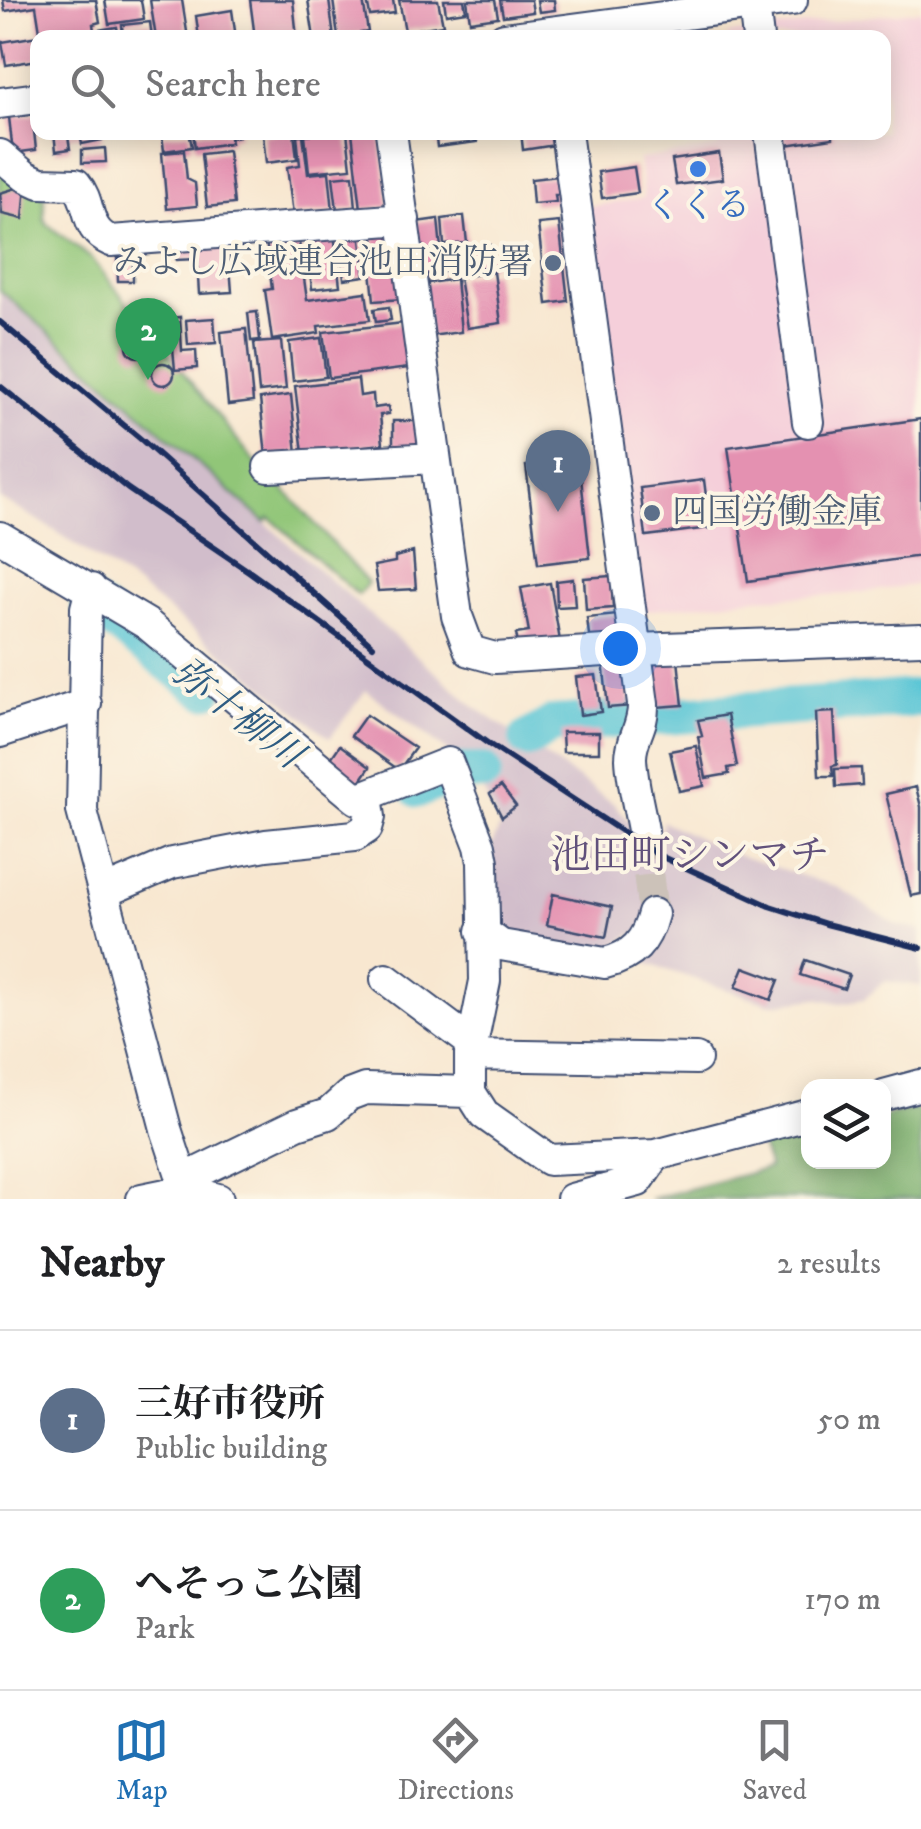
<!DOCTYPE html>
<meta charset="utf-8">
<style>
body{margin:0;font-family:"IM FELL DW Pica","Noto Serif JP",serif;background:#f6f6f6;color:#202124}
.controls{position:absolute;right:30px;bottom:30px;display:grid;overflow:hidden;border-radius:20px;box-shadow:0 5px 25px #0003}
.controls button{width:90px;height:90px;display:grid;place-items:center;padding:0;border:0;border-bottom:2px solid #e0e0e0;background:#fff;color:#202124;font:50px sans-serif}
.you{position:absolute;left:620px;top:648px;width:35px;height:35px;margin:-25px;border:8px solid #fff;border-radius:50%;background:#1a73e8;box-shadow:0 0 0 15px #1a73e833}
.badge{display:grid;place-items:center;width:65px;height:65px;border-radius:50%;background:#1f6fb2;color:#fff;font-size:32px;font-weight:700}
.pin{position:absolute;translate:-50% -82px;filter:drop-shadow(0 2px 5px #0008)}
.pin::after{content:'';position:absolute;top:52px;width:35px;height:30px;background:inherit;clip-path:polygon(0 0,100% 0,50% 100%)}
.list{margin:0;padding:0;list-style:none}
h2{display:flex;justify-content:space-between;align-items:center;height:130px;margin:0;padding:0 40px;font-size:42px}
h2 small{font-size:32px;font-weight:400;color:#757577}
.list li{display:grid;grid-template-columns:65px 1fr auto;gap:30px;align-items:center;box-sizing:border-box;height:180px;padding:0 40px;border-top:2px solid #e0e0e0}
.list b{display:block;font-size:38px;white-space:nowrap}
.list p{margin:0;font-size:32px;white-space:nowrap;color:#757577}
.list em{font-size:32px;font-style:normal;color:#757577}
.icon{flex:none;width:55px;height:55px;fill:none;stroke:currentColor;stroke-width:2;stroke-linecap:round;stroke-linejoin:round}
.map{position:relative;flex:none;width:921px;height:1199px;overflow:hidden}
.search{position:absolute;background:#fff;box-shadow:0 5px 25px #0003;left:30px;right:30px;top:30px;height:110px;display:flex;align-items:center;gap:25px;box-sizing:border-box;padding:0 35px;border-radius:20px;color:#757577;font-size:38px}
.sheet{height:490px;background:#fff}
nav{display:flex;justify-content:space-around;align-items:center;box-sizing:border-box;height:140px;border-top:2px solid #e0e0e0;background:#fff;font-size:28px;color:#757577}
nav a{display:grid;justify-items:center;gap:5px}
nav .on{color:#1f6fb2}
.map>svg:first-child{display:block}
.built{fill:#f5cfda}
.industrial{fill:#d1bdcb}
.green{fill:#91c678;stroke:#567a6b;stroke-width:2.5}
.forest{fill:#74ab68;stroke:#486d63;stroke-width:2.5}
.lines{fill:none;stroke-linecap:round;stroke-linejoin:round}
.river{stroke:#5bc6d6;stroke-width:38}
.building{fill:#e491b1}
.minor-tunnel{stroke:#ccc2b9;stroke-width:30;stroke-dasharray:30 15;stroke-linecap:butt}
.minor-casing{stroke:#3c4b6f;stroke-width:34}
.minor{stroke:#fff;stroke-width:30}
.rail{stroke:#1b2f5e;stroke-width:6}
.shop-dot{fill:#3f7fe0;stroke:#fcf5e5;stroke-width:4}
.service-dot{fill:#5c6f8a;stroke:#fcf5e5;stroke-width:4}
.labels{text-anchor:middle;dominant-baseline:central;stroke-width:8;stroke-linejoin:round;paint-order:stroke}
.shop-label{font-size:35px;fill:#366cbe;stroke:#fcf5e5}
.service-label{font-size:35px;fill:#4e5e75;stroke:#fcf5e5;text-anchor:end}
.water-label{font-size:38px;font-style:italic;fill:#2e5c82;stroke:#fcf5e5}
.quarter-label{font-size:40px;fill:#61517b;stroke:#fcf5e5}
</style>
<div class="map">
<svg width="921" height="1199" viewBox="0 0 921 1199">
<rect width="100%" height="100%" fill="#fcf5e5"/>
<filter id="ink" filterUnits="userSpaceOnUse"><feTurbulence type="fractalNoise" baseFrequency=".01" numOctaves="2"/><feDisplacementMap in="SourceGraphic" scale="20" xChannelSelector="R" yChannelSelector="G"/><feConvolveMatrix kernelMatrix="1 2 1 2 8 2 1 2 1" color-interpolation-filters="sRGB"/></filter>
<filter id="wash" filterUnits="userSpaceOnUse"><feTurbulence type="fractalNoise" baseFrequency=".0048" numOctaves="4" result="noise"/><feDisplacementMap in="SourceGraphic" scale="40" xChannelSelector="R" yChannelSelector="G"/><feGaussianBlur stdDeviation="2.25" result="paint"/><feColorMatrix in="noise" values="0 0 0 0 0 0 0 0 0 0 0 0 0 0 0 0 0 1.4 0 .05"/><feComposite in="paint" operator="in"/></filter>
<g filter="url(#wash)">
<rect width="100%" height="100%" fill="#f8e7d0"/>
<path class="built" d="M921,10v574l-70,10 -96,4 -113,13 -56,-404 58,-9 -5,-39 78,-12 12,-14 155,-1v-94h-157v-3z"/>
<path class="industrial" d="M0,290l475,417 139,97 19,21 30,4 -1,-8 66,31 109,35 60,38 24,5v56l-36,-5 -21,18 -23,4 -25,-5 -45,6 -128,-42 9,-13 -18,-16 -36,23 -91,-21 -12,-14 -3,-76 8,-18 -19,-41 8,-8 -11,-16 -12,-8h-15l-85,-64 -36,48 -199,-157 -91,-60 -40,-22z"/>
<path class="green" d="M0,164l44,27v28l3,5 45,35 180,224 4,-3 92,103 -10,12 -88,-77 -5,4 -265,-232z"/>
<path class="forest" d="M914,1109l7,3v87h-271l119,-31 -9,-25 48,-11v30h76v-46z"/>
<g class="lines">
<path class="river" d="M89,603l116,87
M528,739l25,-15 368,-26
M419,789l39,-17h25"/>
</g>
<g id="blocks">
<path class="building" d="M3,0h93l4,22 -7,2 2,14h-54l-5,-32 -31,5z
M105,0h36l3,19 -35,5z
M150,0h32l6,38h-32z
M250,0h43l4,38h-42z
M308,0h21l5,38h-20z
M333,0h30l5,32 -30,4z
M367,0h26l2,13 -25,3z
M399,0h39l5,25 -38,6z
M444,0h20l2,11 -20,3z
M467,0h28l3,17 -28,4z
M500,0h31l2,12 -30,4z
M537,0h17l1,10 -16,2z
M232,10l4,28h-37l-3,-22z
M150,22l2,16h-29l-1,-13z
M117,27l2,11h-19l-2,-8z
M38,36v24l-32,5 -4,-23z
M37,114l1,17h-4l2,19 -23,3 -4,-36z
M54,132h25v3l-11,1 2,13 -14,2z
M79,132h22l1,8 -20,4z
M189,132l3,15 -28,4 -2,-16z
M193,132h46v4l-9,2 1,5 -36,5z
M289,132h5l3,27 -31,4 -3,-28z
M335,132h12l4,36 -42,4 -4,-37z
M352,132h28l8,74 -27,3z
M435,132h41l1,10 -40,5z
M521,132h32l2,13 -32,5z
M785,132h48v6l-47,7z
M297,135h6l5,39 21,-2 4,39 -40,4 -6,-48 13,-2z
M105,148l1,14 -24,1v-13z
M184,151l3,28 8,4 2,23 -30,3 -5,-56z
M228,151l6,53 -27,3 -6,-53z
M719,153l4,26 -47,6 -4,-25z
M634,167l4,26 -36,5 -4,-26z
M353,175l3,33 -19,2 -4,-33z
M559,176l2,19h-6l1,7 -23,2 -2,-25z
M26,185l-3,34 -21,-5 -2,-21z
M464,216l3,27 -23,2 -2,-26z
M438,219l3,30 -21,2 -4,-29z
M559,222l9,79 -21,3 -9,-80z
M393,228l4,33 -20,2 -4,-33z
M360,231l5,45 -21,3 -5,-46z
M334,232l6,54 -28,3 -6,-54z
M298,235l9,65 59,-8 4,28 -52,6 1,7 -47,7 -7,-50 7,-1 -6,-49z
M240,239l1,13 -12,1 3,39 -33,2 -2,-35 -21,1 -1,-17z
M490,245l2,21 -69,9 -2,-21z
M117,258h16v23h-15z
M400,268l3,31 -29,2 -3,-31z
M494,272l7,51 -34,5 -8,-51z
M456,279l5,53 -31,4 -8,-52z
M389,307l2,13 -15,2 -2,-13z
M257,312l3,28 -9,1 -3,-28z
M180,317l2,34 14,-1 1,18 -22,2 -3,-33 -10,1 -1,-19z
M214,318l2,25 -28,2 -2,-25z
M404,323l5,45 -80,10 -6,-46z
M246,329l7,73 -25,3 -7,-73z
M127 346a11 11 0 1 1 22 0a11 11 0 1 1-22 0Z
M321,338l5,39 -33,4 -4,-39z
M281,341l5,48 -27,3 -5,-49z
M152 374a11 11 0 1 1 22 0a11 11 0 1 1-22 0Z
M358,379l2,17 13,-2 1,14 14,-2 1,8 -9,1 3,29 -80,9 -8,-67z
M291,395l6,58 -31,3 -6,-57z
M921,419v137l-173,25 -20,-134z
M393,421h27l1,32h-28z
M579,460l11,98 -52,6 -12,-98z
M704,480l6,48 -64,8 -6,-48z
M413,552l3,37 -38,2 -4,-25 21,-4v-5z
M611,576l2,32 -27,2 -2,-32z
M573,579l2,27 -18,1 -1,-26z
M550,583l10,58 -41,7 -3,-14 13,-2 -8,-44z
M617,615l4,25 -31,4 -3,-26z
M626,659l5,47 -23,2 -5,-47z
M678,660l5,45 -26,2 -4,-45z
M596,675l5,37 -21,3 -4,-38z
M834,712l3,53 -5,1 1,10h-14l-3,-63z
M366,715l49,33 -16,22 -48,-34z
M727,715l10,51 -9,2 1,6 -23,4 -8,-41 4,-1 -4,-16z
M562,732h37v20h-36z
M340,745l30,22 -10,15 -33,-18z
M696,746l8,40 -25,5 -9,-40z
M861,768l1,17 -26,2 -1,-18z
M501,786l15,20 -14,11 -12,-23z
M916,787l5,20v87l-10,2 -25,-102z
M553,894l59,13 -6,30 -59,-12z
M805,960l44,15 -5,14 -44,-14z
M744,967l35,13 -8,20 -35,-13z"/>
</g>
</g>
<g filter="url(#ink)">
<use href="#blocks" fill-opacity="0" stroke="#3c4b6f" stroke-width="2.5"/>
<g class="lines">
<path class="minor-tunnel" d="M643,830l10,84"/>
<defs>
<path id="minor" d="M754,5l4,33
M504,38l288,-38
M0,103l38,-5
M391,132l66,484 13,35 25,7 141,-9 285,-10
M566,132l77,572c1,22 -12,34 -12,54 1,24 8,49 12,72
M770,132l38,290
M0,155l25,21 15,7 36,1c17,20 7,45 35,57l293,-22
M269,467l166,-9
M0,537l147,87 210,175 91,-36 32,83 3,16 2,119 -15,74v37l14,22 65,46 107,-5 152,-40
M91,589l-5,19 -4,203 84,318 20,61
M0,732l86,-28
M104,892l68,-29 94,-18 89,-9 12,-8 3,-11 -3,-21
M482,931l19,14 104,18c28,-7 41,-21 48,-49
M386,979l87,65
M470,1055l226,4
M884,1095l37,-10
M182,1180l115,-56 31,-10 21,-19 16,-6 105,3
M142,1199l44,-9 32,9
M572,1199l66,-18 18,-26"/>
</defs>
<use href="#minor" class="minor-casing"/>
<use href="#minor" class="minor"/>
<path class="rail" d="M0,322l143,119 230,205
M0,386l128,103 122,83 240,173 168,110 112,51 56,18 95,24"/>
</g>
</g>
<circle class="shop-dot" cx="698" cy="169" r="10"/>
<g class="service-dot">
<circle cx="553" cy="263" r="10"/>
<circle cx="652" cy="513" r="10"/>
</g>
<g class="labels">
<g class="shop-label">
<text x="698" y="206">くくる</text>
</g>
<g class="service-label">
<text x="533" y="263">みよし広域連合池田消防署</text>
<text x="672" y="513" text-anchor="start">四国労働金庫</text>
</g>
<g class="water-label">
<text transform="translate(237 714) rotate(38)">弥十柳川</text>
</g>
<g class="quarter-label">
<text x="690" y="857">池田町シンマチ</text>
</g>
</g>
</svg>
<div class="controls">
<button><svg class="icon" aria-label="layers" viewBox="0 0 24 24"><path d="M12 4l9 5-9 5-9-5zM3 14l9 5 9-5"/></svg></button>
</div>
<div class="you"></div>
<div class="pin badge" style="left:558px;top:512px;background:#5c6f8a">1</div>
<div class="pin badge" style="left:148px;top:380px;background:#2e9e5b">2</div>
<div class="search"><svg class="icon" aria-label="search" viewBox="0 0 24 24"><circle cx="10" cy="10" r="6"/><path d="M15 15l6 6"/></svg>Search here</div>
</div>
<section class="sheet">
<h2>Nearby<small>2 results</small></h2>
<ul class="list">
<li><span class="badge" style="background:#5c6f8a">1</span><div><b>三好市役所</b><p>Public building</p></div><em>50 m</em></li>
<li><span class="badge" style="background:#2e9e5b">2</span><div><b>へそっこ公園</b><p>Park</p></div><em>170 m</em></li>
</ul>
</section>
<nav>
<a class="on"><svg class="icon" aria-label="map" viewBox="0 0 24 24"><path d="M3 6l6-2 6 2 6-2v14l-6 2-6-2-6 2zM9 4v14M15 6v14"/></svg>Map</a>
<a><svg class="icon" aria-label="directions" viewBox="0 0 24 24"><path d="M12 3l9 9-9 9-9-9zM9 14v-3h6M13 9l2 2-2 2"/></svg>Directions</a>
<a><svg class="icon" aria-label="saved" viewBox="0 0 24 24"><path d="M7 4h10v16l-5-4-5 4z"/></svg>Saved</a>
</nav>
